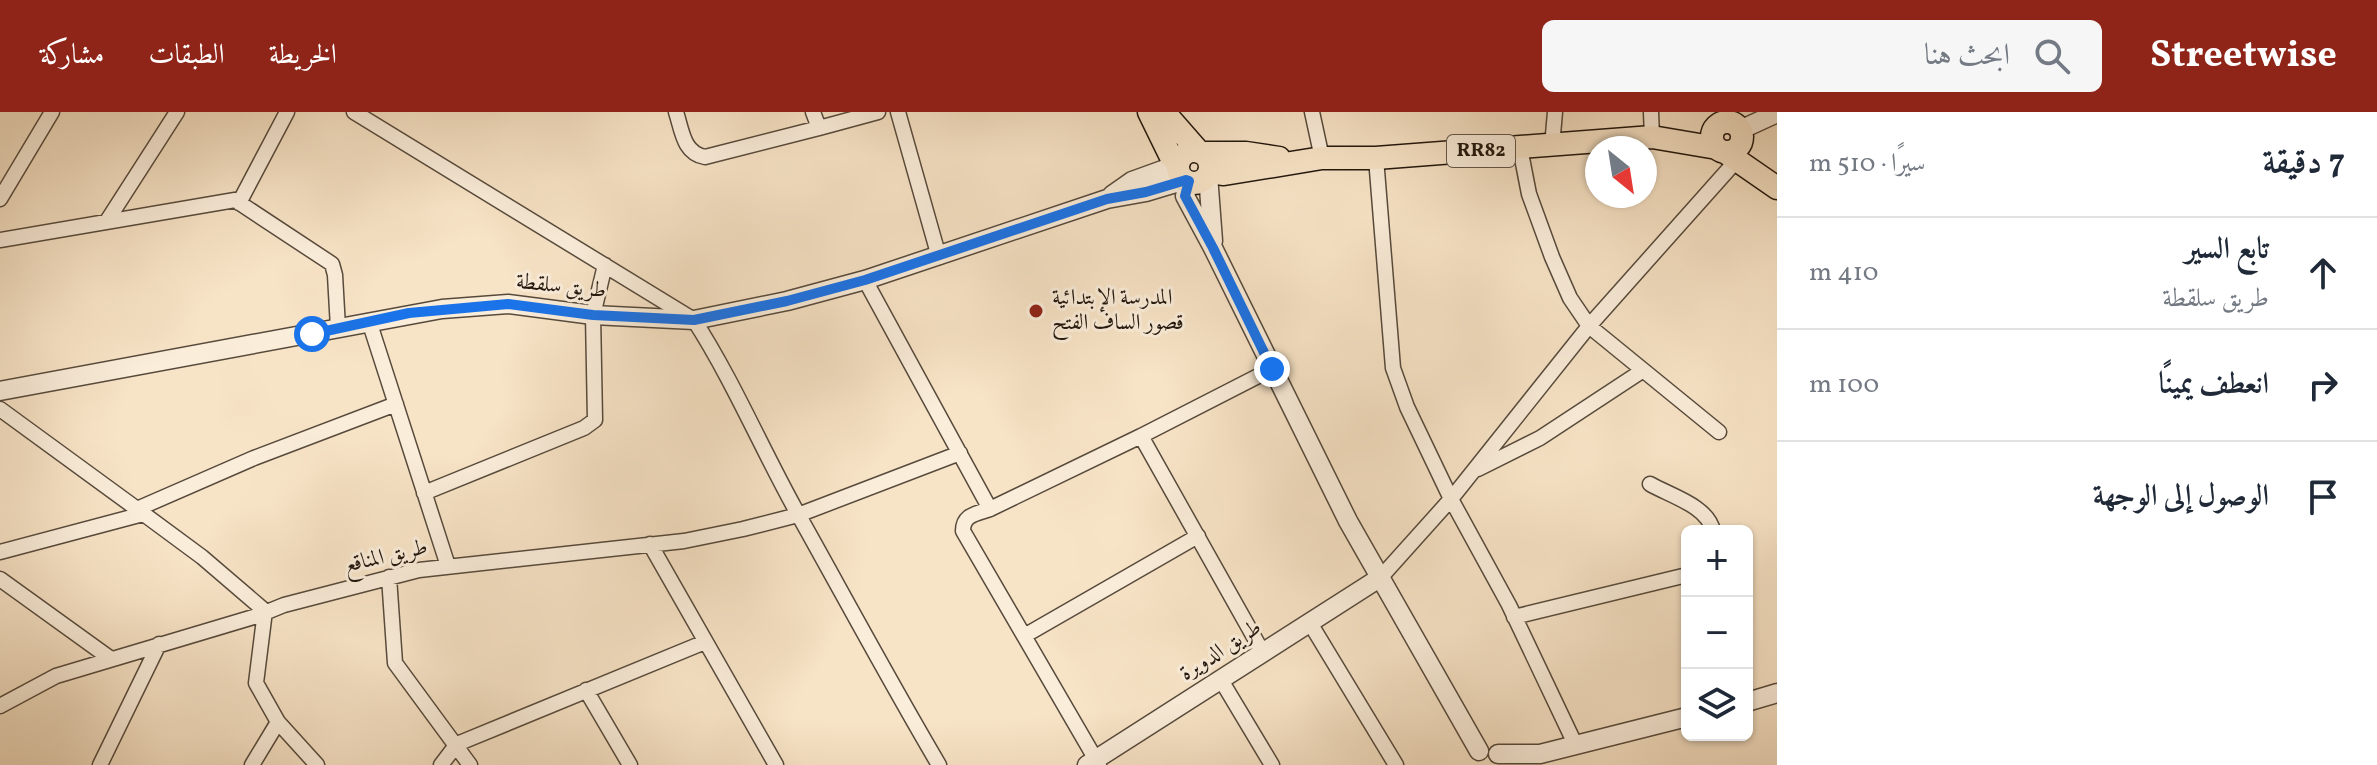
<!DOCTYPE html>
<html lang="ar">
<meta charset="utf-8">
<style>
body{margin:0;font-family:Vollkorn,Amiri,serif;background:#f6f6f7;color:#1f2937;direction:rtl}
.controls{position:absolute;right:24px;bottom:24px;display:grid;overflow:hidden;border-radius:12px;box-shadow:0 2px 6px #0004}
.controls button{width:72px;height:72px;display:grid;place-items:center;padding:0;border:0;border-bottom:2px solid #e0e1e3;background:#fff;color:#1f2937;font:40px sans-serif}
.compass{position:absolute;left:1585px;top:24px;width:72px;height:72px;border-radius:50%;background:#fff;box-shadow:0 2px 6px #0004;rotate:150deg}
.stop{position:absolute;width:24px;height:24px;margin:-18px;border:6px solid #1a73e8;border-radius:50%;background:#fff}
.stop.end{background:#1a73e8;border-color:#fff;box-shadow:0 2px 8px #0008}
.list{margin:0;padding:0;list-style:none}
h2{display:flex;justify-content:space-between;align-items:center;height:104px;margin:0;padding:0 32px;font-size:34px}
h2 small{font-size:26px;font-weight:400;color:#747a83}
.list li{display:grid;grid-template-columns:52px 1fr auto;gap:24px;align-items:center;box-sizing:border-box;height:112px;padding:0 32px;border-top:2px solid #e0e1e3}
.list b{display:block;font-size:30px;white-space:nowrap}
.list p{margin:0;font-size:26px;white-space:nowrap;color:#747a83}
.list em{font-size:26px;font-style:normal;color:#747a83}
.icon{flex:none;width:44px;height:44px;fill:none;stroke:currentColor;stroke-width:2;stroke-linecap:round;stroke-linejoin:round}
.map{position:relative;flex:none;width:1777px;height:653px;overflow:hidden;direction:ltr}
header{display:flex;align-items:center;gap:48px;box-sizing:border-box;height:112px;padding:0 40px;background:#8f2418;color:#fff}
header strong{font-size:38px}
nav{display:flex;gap:44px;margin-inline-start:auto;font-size:28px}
.search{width:560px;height:72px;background:#f6f6f7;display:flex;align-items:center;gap:20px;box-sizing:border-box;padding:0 28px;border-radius:12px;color:#747a83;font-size:30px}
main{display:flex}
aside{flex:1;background:#fff}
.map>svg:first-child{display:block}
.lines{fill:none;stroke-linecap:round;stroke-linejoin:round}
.minor-casing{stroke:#574a3c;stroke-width:17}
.tertiary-casing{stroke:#574a3c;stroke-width:21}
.primary-casing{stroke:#22170e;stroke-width:25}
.minor{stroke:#faedda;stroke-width:14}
.tertiary{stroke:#faedda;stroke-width:18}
.primary{stroke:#f7e3c6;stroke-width:22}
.route{stroke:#1a73e8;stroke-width:10}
.poi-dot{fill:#8f2418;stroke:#faedda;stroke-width:3}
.labels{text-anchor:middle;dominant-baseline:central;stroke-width:6;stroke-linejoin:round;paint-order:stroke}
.shield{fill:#faedda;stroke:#63574b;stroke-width:2}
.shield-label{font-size:20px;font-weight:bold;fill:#22170e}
.street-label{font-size:22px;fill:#22170e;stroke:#faedda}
.poi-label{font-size:22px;fill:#22170e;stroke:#faedda;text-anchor:start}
</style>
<header>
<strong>Streetwise</strong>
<div class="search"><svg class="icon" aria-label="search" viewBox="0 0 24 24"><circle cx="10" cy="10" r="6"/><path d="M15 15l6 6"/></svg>ابحث هنا</div>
<nav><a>الخريطة</a><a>الطبقات</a><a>مشاركة</a></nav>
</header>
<main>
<aside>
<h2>7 دقيقة<small>سيرًا · 510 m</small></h2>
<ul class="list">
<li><svg class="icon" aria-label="ahead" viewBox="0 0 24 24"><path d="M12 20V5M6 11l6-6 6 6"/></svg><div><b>تابع السير</b><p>طريق سلقطة</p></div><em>410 m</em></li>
<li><svg class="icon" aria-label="right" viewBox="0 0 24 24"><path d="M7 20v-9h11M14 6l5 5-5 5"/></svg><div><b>انعطف يمينًا</b></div><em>100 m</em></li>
<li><svg class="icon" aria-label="arrive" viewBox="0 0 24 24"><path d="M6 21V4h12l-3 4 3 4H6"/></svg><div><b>الوصول إلى الوجهة</b></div></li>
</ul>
</aside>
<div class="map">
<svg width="1777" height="653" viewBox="0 0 1777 653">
<rect width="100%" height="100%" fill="#f7e3c6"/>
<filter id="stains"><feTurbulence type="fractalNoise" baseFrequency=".0025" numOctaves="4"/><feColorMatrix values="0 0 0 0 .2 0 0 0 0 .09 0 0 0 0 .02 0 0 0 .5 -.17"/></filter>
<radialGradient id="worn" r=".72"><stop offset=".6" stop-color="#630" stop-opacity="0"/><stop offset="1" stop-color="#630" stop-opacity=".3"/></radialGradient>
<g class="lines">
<defs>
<path id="minor" d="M354,0l340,208c40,62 68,130 104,194 47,84 92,168 141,251
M676,0c6,18 7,41 29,45l114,-29
M813,0l6,16 59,-16
M898,0l41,145
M1312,0l10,46
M1651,0l1,25
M1552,34l3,-34
M1520,36l9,46 23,63 18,41 19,28 130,106
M1376,46l17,210 14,39 44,92 58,106 67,141
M0,87l52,-87
M239,91l48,-91
M107,109l70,-109
M0,128l235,-40 97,64 3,11 3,53
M865,168l125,229
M369,209l79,245
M0,297l137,100 117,-51 142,-54
M1478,357l62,-31 102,-67
M1650,372c21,12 58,22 63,47
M424,381l160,-65 11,-8 -2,-105 12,-50
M137,397l65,48 63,54 -9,72 22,39 39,43
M650,432l126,221
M0,440l143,-38
M389,465l6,86 75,102
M1381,465l70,-78 138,-173 147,-165
M0,467l111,80
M1514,505l173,-42
M1310,511l86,142
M1024,524l174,-100
M1263,541l-122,-217 131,-67
M1221,568l51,85
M586,578l44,75
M0,594l56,-30 201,-60 27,-11 135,-35 265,-29 59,-12 55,-14 162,-62
M100,653l59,-121
M252,653l26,-43
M441,653l16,-21 248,-102
M1099,653l-136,-234c0,-17 14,-17 27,-22l151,-73"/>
<path id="tertiary" d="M1740,18l37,-17
M1208,63l5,66
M1189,69l-4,15 28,52 135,273 131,230
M1112,83l20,-14 47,-17
M0,279l442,-82 66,-5 85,11 101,5 93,-19 78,-21 242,-81 39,-7 40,-12
M1747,590l30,-9
M1498,642h42l147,-37
M1087,653l294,-188"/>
<path id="primary" d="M1149,0l22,45 8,5
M1164,0l35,40
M1712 25a15 15 0 1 1 30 0a15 15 0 1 1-30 0Z
M1178 55a16 16 0 1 1 32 0a16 16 0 1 1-32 0Z
M1725,40l52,36
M1203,41h43l33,5
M1209,60l15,2 98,-16h54l276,-21 65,11"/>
</defs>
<use href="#minor" class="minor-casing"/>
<use href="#tertiary" class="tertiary-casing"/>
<use href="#primary" class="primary-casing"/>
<use href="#minor" class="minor"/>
<use href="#tertiary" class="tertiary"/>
<use href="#primary" class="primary"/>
</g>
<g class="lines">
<path class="route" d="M312,222l97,-21 99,-9 85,11 101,5 93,-19 78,-21 242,-81 39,-7 40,-12 3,1 -4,15 28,52 59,121"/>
</g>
<circle class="poi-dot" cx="1036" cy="199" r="8"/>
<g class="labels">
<rect class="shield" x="1447" y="23" width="68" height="32" rx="6"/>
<g class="shield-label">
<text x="1481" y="39">RR82</text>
</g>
<g class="street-label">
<text transform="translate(561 175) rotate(6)">طريق سلقطة</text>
<text transform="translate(386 445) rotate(-13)">طريق المناقع</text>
<text transform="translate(1221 539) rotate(-33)">طريق الدويرة</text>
</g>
<g class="poi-label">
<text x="1052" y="186">المدرسة الإبتدائية<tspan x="1052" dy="25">قصور الساف الفتح</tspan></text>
</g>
</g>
<rect width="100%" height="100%" filter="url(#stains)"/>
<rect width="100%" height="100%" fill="url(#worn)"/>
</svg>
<div class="controls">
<button>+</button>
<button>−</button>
<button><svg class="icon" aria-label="layers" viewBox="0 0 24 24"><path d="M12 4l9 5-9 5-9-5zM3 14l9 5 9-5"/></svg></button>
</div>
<svg class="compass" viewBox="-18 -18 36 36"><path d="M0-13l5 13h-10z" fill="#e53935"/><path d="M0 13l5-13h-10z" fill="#747a83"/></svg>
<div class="stop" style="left:312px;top:222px"></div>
<div class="stop end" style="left:1272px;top:257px"></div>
</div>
</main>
